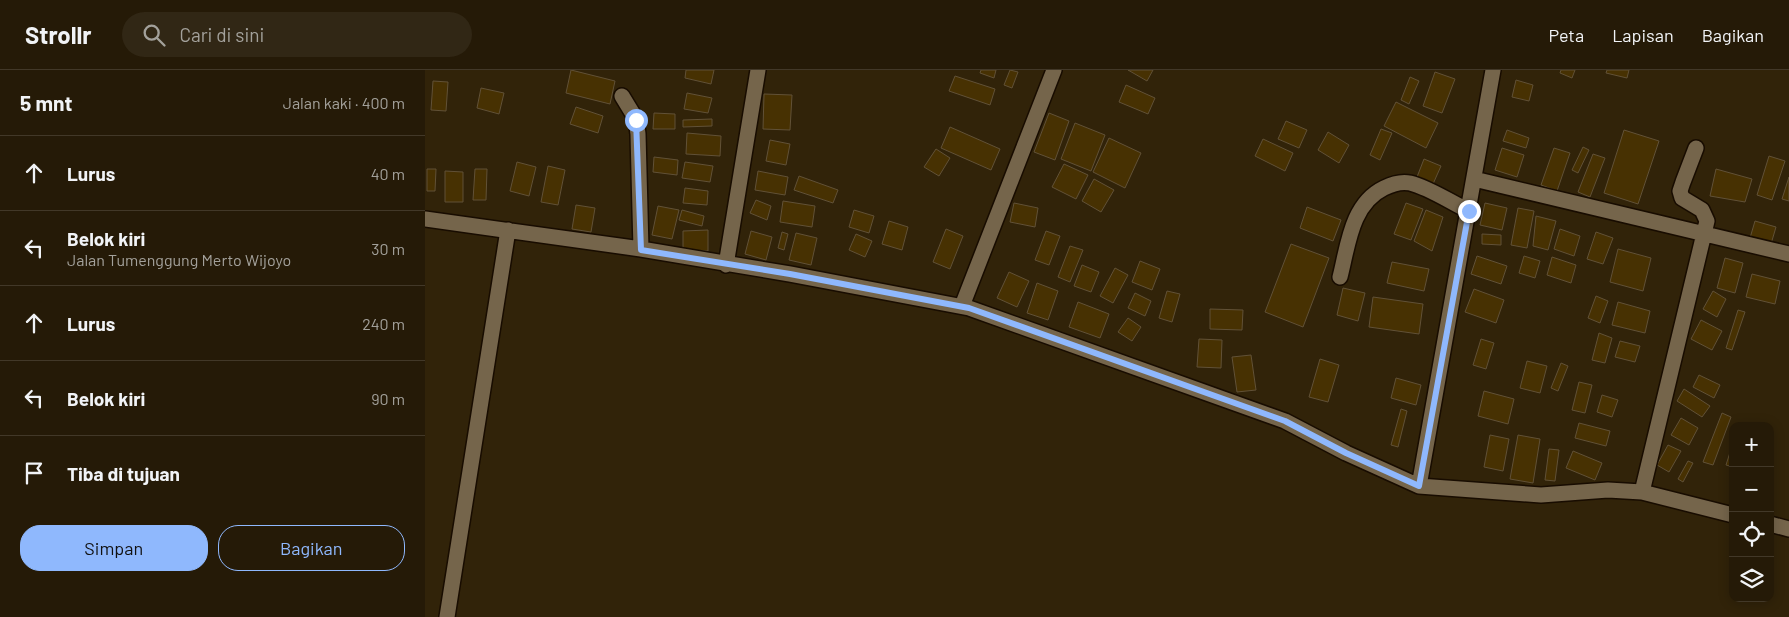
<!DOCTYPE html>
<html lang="id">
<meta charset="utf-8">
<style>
body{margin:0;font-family:Barlow,sans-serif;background:#312715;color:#f1f3f6}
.controls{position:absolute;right:15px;bottom:15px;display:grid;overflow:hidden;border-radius:10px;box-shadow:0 2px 12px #0003}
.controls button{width:45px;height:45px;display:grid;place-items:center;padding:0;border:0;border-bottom:1px solid #423828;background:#251a07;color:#f1f3f6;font:25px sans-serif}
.stop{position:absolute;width:15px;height:15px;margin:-11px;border:4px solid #8fb8fd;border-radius:50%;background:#fff}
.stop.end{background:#8fb8fd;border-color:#fff;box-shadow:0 1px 5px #0008}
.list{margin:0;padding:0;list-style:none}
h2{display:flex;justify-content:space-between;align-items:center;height:65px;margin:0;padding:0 20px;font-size:21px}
h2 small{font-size:16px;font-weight:400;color:#a3a19b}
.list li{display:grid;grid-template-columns:32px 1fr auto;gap:15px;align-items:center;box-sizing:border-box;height:75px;padding:0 20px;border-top:1px solid #423828}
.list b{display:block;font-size:19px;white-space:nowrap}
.list p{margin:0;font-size:16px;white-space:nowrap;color:#a3a19b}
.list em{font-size:16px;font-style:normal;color:#a3a19b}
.actions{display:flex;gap:10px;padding:15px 20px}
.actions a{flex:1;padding:11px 0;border:1px solid #8fb8fd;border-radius:20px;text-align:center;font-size:18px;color:#8fb8fd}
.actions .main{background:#8fb8fd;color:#111}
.icon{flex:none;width:28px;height:28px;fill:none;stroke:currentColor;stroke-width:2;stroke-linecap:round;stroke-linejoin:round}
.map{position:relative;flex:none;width:1364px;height:547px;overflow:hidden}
header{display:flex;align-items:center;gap:30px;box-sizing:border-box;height:70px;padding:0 25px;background:#251a07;border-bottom:1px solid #423828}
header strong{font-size:24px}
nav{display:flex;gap:28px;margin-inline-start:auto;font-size:18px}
.search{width:350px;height:45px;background:#312715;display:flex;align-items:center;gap:12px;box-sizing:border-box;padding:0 18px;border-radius:28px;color:#a3a19b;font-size:19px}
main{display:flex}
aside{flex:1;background:#251a07}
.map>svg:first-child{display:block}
.building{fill:#473102;stroke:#615137}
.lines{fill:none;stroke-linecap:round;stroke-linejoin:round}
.minor-casing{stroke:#180c00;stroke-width:18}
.minor{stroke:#75654b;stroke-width:15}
.route{stroke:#8fb8fd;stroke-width:6}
</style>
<header>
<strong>Strollr</strong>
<div class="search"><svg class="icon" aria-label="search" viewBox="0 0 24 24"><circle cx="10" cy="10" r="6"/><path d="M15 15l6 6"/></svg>Cari di sini</div>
<nav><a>Peta</a><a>Lapisan</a><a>Bagikan</a></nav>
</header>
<main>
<aside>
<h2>5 mnt<small>Jalan kaki · 400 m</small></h2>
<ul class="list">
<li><svg class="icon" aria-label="ahead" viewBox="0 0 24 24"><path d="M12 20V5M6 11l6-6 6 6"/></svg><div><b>Lurus</b></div><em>40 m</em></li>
<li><svg class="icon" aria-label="left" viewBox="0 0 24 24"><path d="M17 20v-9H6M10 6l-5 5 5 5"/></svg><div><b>Belok kiri</b><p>Jalan Tumenggung Merto Wijoyo</p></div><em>30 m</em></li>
<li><svg class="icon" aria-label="ahead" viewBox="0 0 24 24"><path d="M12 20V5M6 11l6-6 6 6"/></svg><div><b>Lurus</b></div><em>240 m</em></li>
<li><svg class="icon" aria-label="left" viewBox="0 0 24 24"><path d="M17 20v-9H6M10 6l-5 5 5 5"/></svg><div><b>Belok kiri</b></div><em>90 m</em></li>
<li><svg class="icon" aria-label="arrive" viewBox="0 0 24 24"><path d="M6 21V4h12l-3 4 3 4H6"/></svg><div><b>Tiba di tujuan</b></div></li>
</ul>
<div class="actions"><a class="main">Simpan</a><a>Bagikan</a></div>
</aside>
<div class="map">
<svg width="1364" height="547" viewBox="0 0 1364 547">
<rect width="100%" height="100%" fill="#312309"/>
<path class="building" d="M146,0l44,11 -5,23 -44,-11z
M261,0h28l-3,14 -26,-6z
M556,0h15l-2,8 -14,-5z
M585,0l8,2 -6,16 -8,-3z
M703,0h25l-6,11z
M1136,0h14l-3,8 -12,-5z
M1182,0h22l-2,8 -21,-5z
M1010,2l20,7 -13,34 -19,-7z
M530,6l40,13 -5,16 -41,-14z
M985,7l9,4 -10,23 -8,-4z
M1091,10l17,5 -4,16 -17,-4z
M8,11l15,1 -2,29 -15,-1z
M701,15l29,13 -7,16 -29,-12z
M56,18l23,5 -5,21 -22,-6z
M262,23l25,5 -4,15 -24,-4z
M339,24l28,1 -2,35 -27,-1z
M971,32l42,21 -12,25 -42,-22z
M151,37l27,9 -5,17 -28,-9z
M229,43l21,1v15h-22z
M624,43l20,8 -14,39 -21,-8z
M287,49v7l-29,1v-7z
M861,51l21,9 -8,18 -21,-9z
M650,53l30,12 -14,36 -30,-12z
M525,57l50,22 -9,21 -50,-22z
M956,59l11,4 -12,27 -10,-5z
M1082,60l22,8 -3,10 -23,-7z
M1199,60l35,11 -21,63 -34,-11z
M903,62l21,13 -10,18 -21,-13z
M262,63l34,3 -1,20 -34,-2z
M684,68l32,15 -16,35 -32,-16z
M838,69l30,14 -8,18 -30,-15z
M345,70l20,4 -4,21 -20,-4z
M1158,77l6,3 -11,23 -6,-3z
M1077,78l22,7 -7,22 -22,-7z
M1129,78l16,5 -13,38 -16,-6z
M511,79l14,9 -11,18 -15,-9z
M1168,84l12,4 -15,39 -12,-5z
M1344,86l16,5 -13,39 -15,-5z
M229,87l24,3 -1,15 -24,-3z
M999,89l17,7 -8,18 -16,-7z
M92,92l19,5 -7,29 -19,-5z
M260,92l28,4 -3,16 -28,-4z
M639,94l24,11 -12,24 -24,-12z
M123,96l17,4 -7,35 -17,-3z
M2,99h9l-1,22h-8z
M50,99h12l-1,31h-13z
M1291,99l36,10 -7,23 -35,-6z
M20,101l18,1v30h-18z
M333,101l30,6 -3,18 -30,-5z
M374,106l39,14 -5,13 -39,-13z
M1364,107v24l-7,-2z
M669,109l20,11 -13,22 -19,-11z
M260,118l23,3 -1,14 -24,-2z
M331,130l15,6 -4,14 -17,-7z
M358,131l32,5 -3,21 -32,-5z
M589,133l24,5 -3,19 -25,-5z
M981,133l17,6 -12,31 -17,-6z
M1060,133l22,5 -5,22 -22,-5z
M151,135l19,3 -4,24 -19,-3z
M233,136l21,4 -7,29 -20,-4z
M882,137l34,13 -8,21 -33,-13z
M1093,138l16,3 -7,37 -16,-3z
M257,140l22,6 -2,10 -23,-6z
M429,140l20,6 -5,17 -20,-6z
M1001,140l17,7 -11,34 -18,-10z
M1111,146l20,5 -8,29 -15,-4z
M464,151l19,6 -6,23 -20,-6z
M1330,151l21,6 -5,17 -21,-6z
M521,159l17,7 -13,33 -17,-7z
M1135,159l20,7 -6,20 -20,-7z
M283,160v21l-25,-1v-19z
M326,161l21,6 -6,23 -21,-6z
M621,161l14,5 -11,29 -14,-5z
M357,162l6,2 -4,16 -6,-2z
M1171,162l17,6 -10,26 -16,-5z
M371,163l21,5 -6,27 -22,-5z
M431,164l16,7 -7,16 -16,-7z
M1057,164l19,1v10l-19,-1z
M866,174l38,14 -26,69 -38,-15z
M645,176l13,4 -13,32 -12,-5z
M1193,179l33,9 -8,33 -33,-9z
M1052,186l30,10 -6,18 -30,-10z
M1099,186l16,5 -5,17 -16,-5z
M1127,187l24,8 -5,18 -24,-8z
M1300,188l18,5 -8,30 -18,-5z
M715,191l20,8 -8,21 -20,-8z
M967,192l37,7 -5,22 -37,-8z
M657,195l17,7 -8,20 -17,-6z
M690,198l13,7 -15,28 -13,-7z
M584,202l20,9 -12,26 -20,-9z
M1327,204l28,7 -5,23 -29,-7z
M612,213l21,8 -10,29 -21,-7z
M918,218l22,5 -7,28 -21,-6z
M1049,219l30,11 -8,23 -31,-11z
M742,221l13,3 -8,28 -13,-4z
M1288,221l13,8 -9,18 -14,-8z
M710,223l16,8 -6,15 -17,-8z
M1171,226l12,5 -8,22 -12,-5z
M948,227l50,7 -4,30 -50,-7z
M653,232l31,12 -9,24 -31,-11z
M1193,232l32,9 -5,22 -33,-8z
M785,239l33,1 -1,20 -32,-1z
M1313,240l7,2 -13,38 -6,-2z
M703,248l13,9 -9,14 -14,-9z
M1276,250l21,11 -10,19 -21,-11z
M1174,263l13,5 -7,25 -13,-3z
M774,269l23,1 -1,28 -24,-1z
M1056,269l13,4 -8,26 -13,-4z
M1195,271l20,5 -5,16 -20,-5z
M826,285l5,35 -19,2 -5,-35z
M895,289l19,6 -11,37 -19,-5z
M1102,291l20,5 -7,27 -20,-5z
M1136,293l7,3 -10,25 -7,-3z
M1274,305l21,10 -6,13 -21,-11z
M971,308l25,7 -5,20 -25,-7z
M1154,312l13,3 -7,28 -13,-3z
M1259,319l26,17 -8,11 -25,-16z
M1059,321l30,8 -6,25 -30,-8z
M1177,325l16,5 -6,17 -15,-5z
M976,339l6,2 -9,36 -7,-2z
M1297,343l9,4 -18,48 -10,-3z
M1256,348l17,10 -9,17 -18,-10z
M1154,353l31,8 -4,15 -31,-8z
M1065,365l19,4 -6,32 -19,-4z
M1093,365l22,4 -7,44 -23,-4z
M1308,373v24l-7,-2z
M1243,375l13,6 -12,21 -12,-7z
M1124,379l10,1 -4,31 -10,-1z
M1148,381l29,12 -7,17 -29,-12z
M1263,391l5,2 -10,19 -5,-3z"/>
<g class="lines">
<defs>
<path id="minor" d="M197,26l14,23 2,15 3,115
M1049,109l315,75
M0,149l216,30 149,25 179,34 316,113 61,32 73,33 122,9 67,-5 34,2 91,23
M301,195l32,-195
M915,207c8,-31 11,-73 44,-89 8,-4 17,-7 26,-5 20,5 40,19 59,28
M537,236l92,-236
M994,416l74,-416
M1217,422l65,-271 -5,-11 -20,-12 -2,-7 3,-9 13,-34
M1345,454l19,5
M22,547l61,-387"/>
</defs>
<use href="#minor" class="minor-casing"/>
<use href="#minor" class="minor"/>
</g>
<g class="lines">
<path class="route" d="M211,50l5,130 149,24 179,34 316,113 61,32 73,33 50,-275"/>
</g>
</svg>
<div class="controls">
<button>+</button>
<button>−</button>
<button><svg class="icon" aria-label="locate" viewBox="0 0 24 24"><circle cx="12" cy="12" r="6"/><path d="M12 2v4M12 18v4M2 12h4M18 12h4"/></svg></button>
<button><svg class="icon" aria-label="layers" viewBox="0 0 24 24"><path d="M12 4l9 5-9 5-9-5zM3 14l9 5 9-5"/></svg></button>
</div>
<div class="stop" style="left:211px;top:50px"></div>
<div class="stop end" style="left:1044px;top:141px"></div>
</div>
</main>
